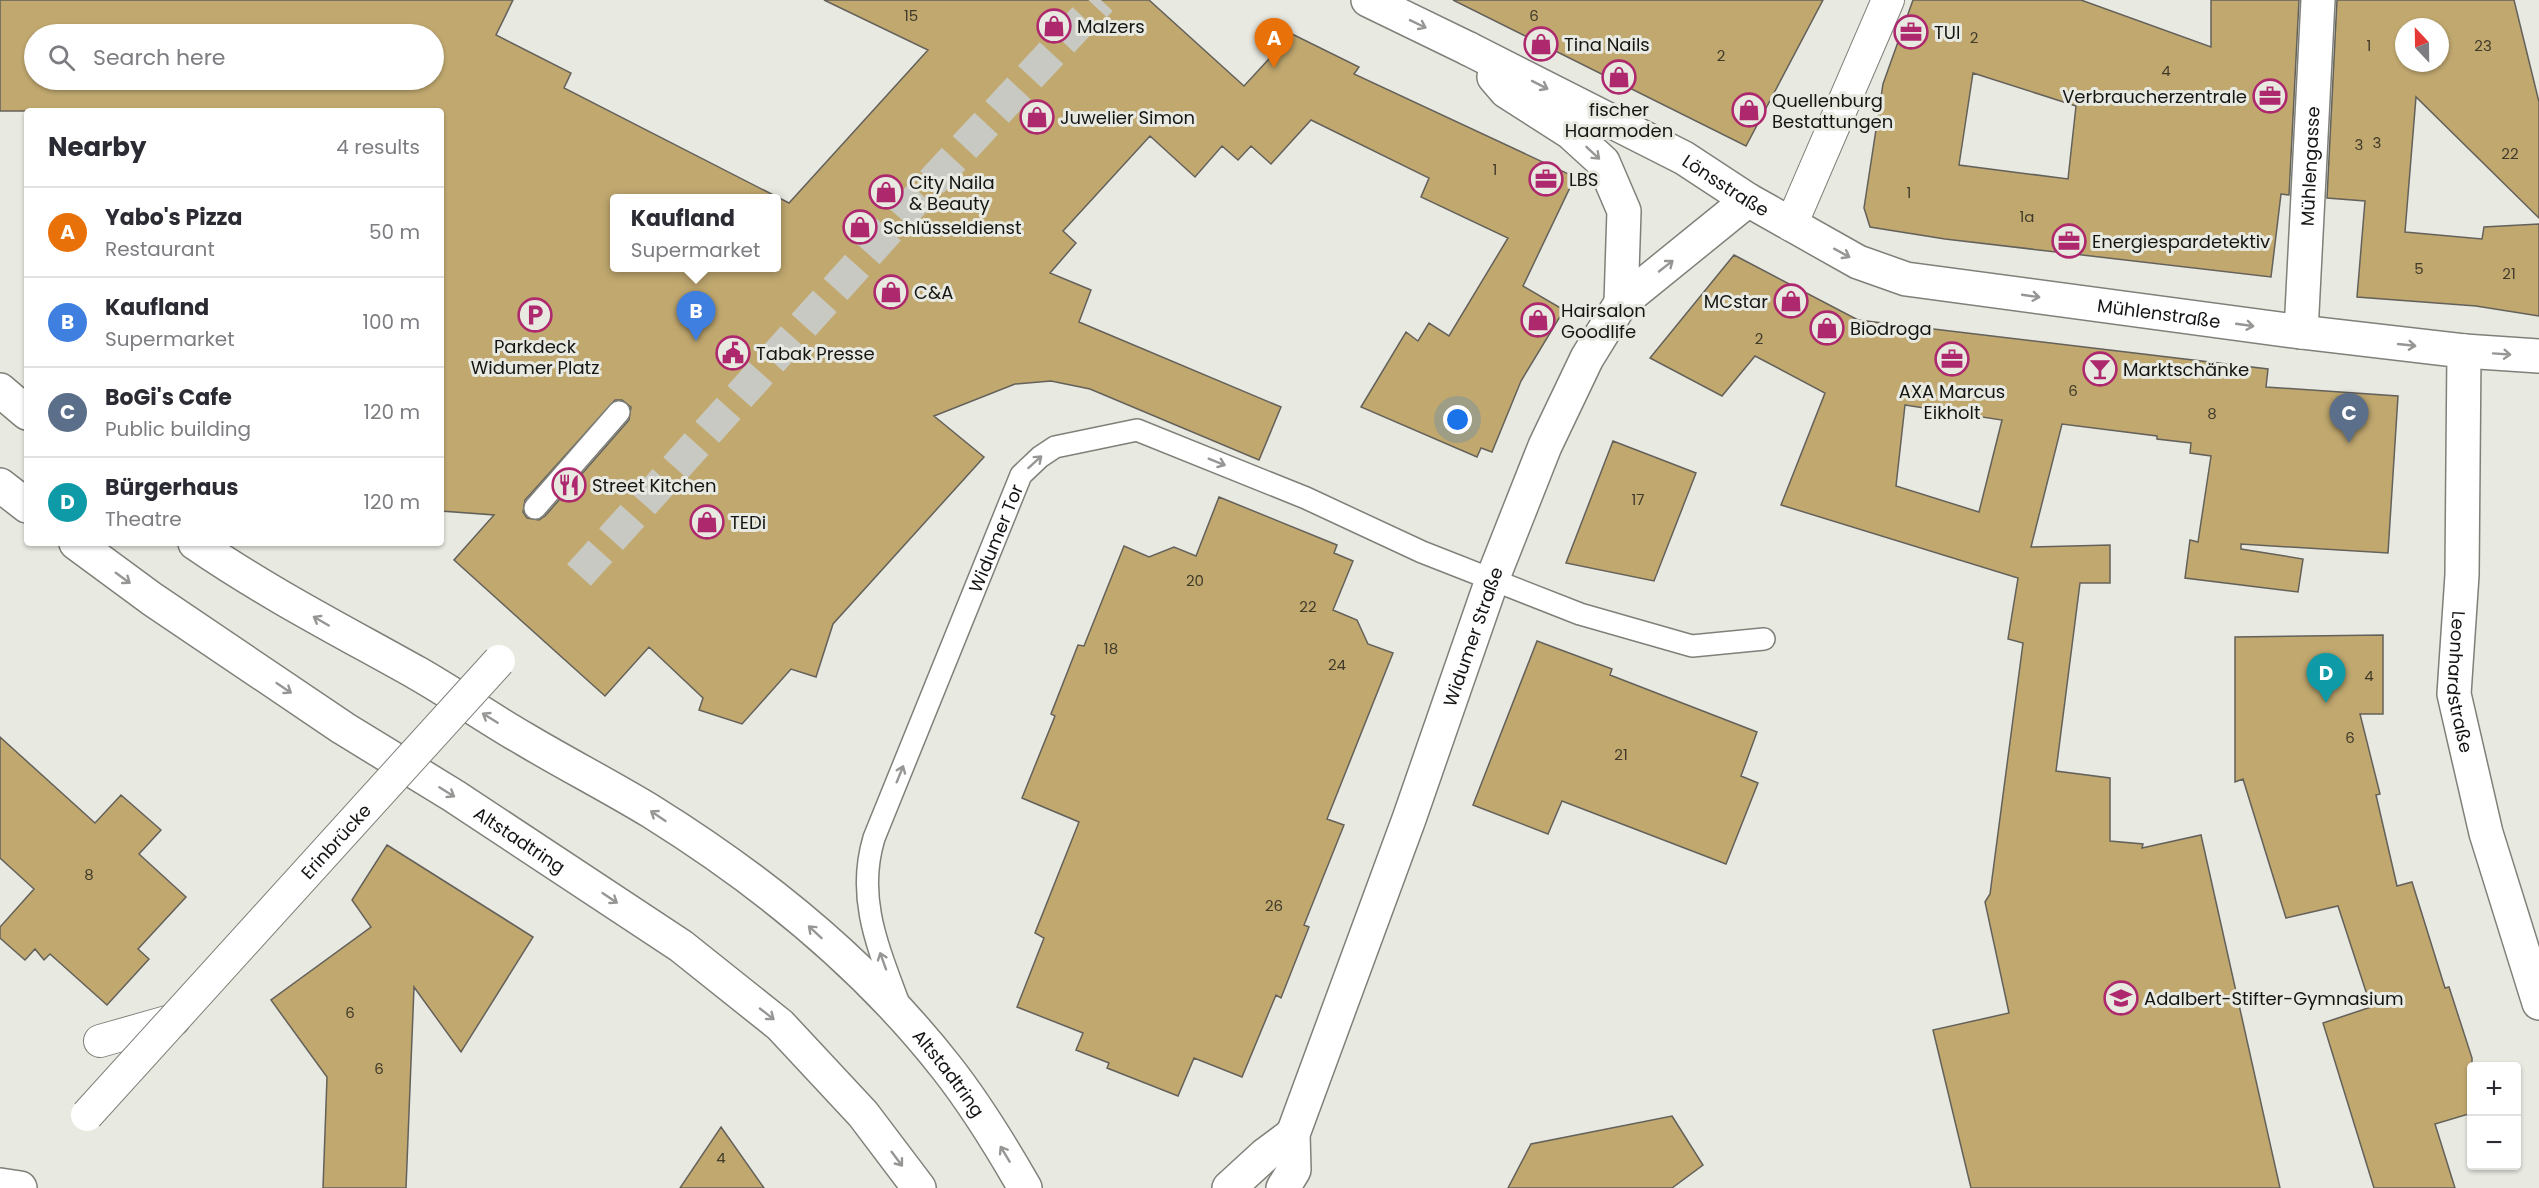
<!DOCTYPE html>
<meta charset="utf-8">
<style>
body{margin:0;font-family:Poppins,sans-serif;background:#f2f2f3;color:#2b2b33}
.controls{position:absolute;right:18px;bottom:18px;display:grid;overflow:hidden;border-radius:6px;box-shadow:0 2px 4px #0004}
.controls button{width:54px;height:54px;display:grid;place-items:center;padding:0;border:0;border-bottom:2px solid #e1e1e2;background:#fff;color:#2b2b33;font:30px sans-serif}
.compass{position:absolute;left:2395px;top:18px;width:54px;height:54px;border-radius:50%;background:#fff;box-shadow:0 2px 4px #0004;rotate:338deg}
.you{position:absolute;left:1458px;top:420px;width:21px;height:21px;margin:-15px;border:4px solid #fff;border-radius:50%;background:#1a73e8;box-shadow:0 0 0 9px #1a73e833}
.badge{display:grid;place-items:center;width:39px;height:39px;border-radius:50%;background:#ae286e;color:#fff;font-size:20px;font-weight:700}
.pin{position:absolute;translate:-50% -50px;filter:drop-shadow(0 2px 3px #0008)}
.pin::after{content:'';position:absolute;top:32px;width:21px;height:18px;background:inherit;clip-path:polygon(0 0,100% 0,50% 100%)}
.popup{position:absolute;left:610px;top:194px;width:171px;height:78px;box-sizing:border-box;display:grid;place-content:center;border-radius:6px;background:#fff;filter:drop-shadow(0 2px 4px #0005);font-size:20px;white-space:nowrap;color:#7c7c81}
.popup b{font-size:22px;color:#2b2b33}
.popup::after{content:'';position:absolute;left:50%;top:100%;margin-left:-12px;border:12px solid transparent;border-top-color:#fff}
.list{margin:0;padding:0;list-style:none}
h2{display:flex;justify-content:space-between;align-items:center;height:78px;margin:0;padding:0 24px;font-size:26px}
h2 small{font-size:20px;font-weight:400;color:#7c7c81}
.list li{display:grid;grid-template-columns:39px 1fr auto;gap:18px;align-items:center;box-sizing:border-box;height:90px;padding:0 24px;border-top:2px solid #e1e1e2}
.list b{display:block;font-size:22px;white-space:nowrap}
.list p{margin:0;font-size:20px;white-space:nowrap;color:#7c7c81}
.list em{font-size:20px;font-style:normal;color:#7c7c81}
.icon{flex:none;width:33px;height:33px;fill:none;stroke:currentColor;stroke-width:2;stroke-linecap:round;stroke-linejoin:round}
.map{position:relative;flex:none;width:2539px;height:1188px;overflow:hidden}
.search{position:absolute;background:#fff;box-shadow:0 2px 4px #0004;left:24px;top:24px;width:420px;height:66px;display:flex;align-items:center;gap:15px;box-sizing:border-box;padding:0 21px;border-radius:33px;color:#7c7c81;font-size:22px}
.panel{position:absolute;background:#fff;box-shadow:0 2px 4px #0004;left:24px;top:108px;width:420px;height:438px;border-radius:6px}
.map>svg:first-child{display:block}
.building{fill:#c0a86f;stroke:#64615b;stroke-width:1.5;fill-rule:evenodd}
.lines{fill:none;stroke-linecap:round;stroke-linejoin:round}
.pedestrian-tunnel{stroke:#c8c9c2;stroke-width:32;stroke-dasharray:32 16;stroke-linecap:butt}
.service-casing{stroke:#7f8079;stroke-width:24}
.pedestrian-casing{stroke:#7f8079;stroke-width:34}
.minor-casing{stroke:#7f8079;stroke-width:36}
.tertiary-casing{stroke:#7f8079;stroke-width:36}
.secondary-casing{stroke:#7f8079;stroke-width:36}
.service{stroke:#fff;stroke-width:21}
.pedestrian{stroke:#fff;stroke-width:32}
.minor{stroke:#fff;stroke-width:33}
.tertiary{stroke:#fff;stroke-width:33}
.secondary{stroke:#fff;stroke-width:33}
.pedestrian-bridge-casing{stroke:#7f8079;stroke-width:34;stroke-linecap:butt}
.pedestrian-bridge{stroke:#fff;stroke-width:32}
.oneway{stroke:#969695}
.labels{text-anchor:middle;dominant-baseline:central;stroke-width:6;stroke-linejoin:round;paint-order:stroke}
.number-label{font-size:15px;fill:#403a2a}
.poi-label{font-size:18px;fill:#151613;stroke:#e8e9e1;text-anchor:start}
.street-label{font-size:18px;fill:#151613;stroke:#e8e9e1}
</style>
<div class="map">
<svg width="2539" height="1188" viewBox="0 0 2539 1188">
<rect width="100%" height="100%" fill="#e8e9e1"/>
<path class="building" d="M0,0h513l-17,35 75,38 -7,15 225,115 139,-153 -104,-50h325l95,86 48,-52 67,33 -5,7 221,103 -52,109 41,24 -43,71 -29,71 -11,-4 -4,9 -116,-50 45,-75 12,9 11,-18 20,13 59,-98 -87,-41 8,-19 -118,-58 -40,44 -20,-18 -13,14 -16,-14 -27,31 -45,-41 -87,95 13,12 -26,30 41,17 -12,32 202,85 -22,53 -169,-71 -39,-8 -36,3 -81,32 50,41 -151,167 -17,53 -25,-8 -49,55 -43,-14 4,-12 -54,-51 -44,49 -151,-136 40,-45 -53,-4v-400h-441zM34,34h400v46h-400zM615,198h162v69h-162zM615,400h7l9,7 -2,13 -84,96 -6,4 -12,-2 -4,-6 2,-12z
M1453,0h370l-77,146z
M1913,0h168l130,47v-47h88l-10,195 -8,-1 -10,83 -326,-38 -75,-12 -6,-19 19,-124zM1973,73l103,33 -8,73 -109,-14z
M2337,0h177l25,102v116l-123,-121 -11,135 77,7 2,-12 55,-3v92l-63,-10 -119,-9 8,-96 -38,-3zM2404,27h36v36h-36z
M1734,255l124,65 410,49 -2,18 132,9 -10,157 -147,-9v5l62,10 -5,33 -113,-14 5,-38 8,2 13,-86 -21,-3 1,-10 -34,-4v-3l-95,-12 -31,123 79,-2v38h-30l-24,188 54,7v63l33,3 -1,4 59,-13 79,353h-309l-38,-158 76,-17 -24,-111 5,-8 33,-251 -15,-4 10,-61 -237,-73 44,-112 -70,-37 -33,40 -72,-38zM1905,405l97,15 -23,92 -83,-26z
M1613,441l83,32 -42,108 -88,-18z
M1219,497l118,48 -3,8 19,8 -20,49 24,10 11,24 25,9 -66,166 17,6 -40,100 5,2 -28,71 -5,-3 -34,82 -48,-19 -16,38 -71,-28 2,-5 -33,-13 7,-17 -66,-26 27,-69 -9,-5 44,-111 -57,-24 33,-82 -4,-2 27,-69 6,1 40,-100 25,11 25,-10 22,9z
M2383,635v79h-23l20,80 -4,1 21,91 15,-4 33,106 4,-1 23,71v55l-37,11 20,64h-81l-51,-165 48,-16 -33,-101 -52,12 -43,-139 -8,3v-145z
M1537,641l75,28 -2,6 147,57 -16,44 17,7 -32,81 -164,-63 -14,33 -75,-29z
M0,737l95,86 26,-28 40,35 -22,24 47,43 -48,52 11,10 -42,46 -57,-51 -6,6 -9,-11 -10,11 -25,-22v-11l34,-38 -34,-31z
M387,845l146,92 -72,115 -47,-65 -8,201h-83l4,-111 -56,-77 100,-73 -19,-27z
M1672,1116l31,49 -31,23h-164l23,-44z
M721,1127l43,61h-84z"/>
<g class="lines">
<path class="pedestrian-tunnel" d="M579,575l352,-392 170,-183"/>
<defs>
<g id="service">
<path d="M535,508l84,-96"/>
<path id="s1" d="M899,1004c-21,-57 -43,-106 -25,-166l147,-363 19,-18 15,-10 82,-17 169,68 116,54 158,62 112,32 72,-7"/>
</g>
<path id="pedestrian" d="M1791,225l97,-225
M100,1041l74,-21"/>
<g id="minor">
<path id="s2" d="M1469,49l215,109 64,42 110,62 48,17 395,53 163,19 -2,224 -8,119 32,139 53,170"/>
<path d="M1494,77l12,14 64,41 33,30 21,49 -3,92"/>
<path id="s3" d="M2301,332l17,-332"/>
<path d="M0,1185l20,3"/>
<path d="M1229,1188l36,-33 28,-21"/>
<path id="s4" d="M1283,1188l11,-18 -1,-36 116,-315 83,-239 53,-134 42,-88 34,-55 127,-103"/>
</g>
<path id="tertiary" d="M1368,0l101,49
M2464,351l75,5"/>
<g id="secondary">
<path d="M0,390l27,23"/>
<path d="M0,485l27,21"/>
<path id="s5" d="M76,543l76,56 191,129 111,68 227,150 99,79 83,89 56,74"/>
<path id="s6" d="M195,543c71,49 147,88 222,130 37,21 72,46 109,67 42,25 85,47 126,72 109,68 214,153 294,255 30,38 55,79 79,121"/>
</g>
</defs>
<use href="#service" class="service-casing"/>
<use href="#pedestrian" class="pedestrian-casing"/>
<use href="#minor" class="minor-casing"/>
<use href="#tertiary" class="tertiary-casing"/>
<use href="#secondary" class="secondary-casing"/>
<use href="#service" class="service"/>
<use href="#pedestrian" class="pedestrian"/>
<use href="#minor" class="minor"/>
<use href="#tertiary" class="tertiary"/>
<use href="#secondary" class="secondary"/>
<defs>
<g id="pedestrian-bridge">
<path id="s7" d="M87,1115l412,-454"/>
</g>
</defs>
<use href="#pedestrian-bridge" class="pedestrian-bridge-casing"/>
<use href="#pedestrian-bridge" class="pedestrian-bridge"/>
</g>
<defs><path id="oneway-shaft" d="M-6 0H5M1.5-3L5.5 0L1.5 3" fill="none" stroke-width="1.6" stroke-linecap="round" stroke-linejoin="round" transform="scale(1.5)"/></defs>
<g class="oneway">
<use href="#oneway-shaft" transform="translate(1418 24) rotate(26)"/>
<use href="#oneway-shaft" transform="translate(1540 85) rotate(27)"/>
<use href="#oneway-shaft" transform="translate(1593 153) rotate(43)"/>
<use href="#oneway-shaft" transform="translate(1842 253) rotate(29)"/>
<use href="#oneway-shaft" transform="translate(1666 266) rotate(-38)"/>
<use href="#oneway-shaft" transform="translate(2031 296) rotate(8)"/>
<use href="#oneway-shaft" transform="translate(2245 325) rotate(8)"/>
<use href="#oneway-shaft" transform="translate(2407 345) rotate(6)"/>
<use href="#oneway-shaft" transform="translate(2502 354) rotate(4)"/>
<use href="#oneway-shaft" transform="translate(1035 462) rotate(-42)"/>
<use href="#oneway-shaft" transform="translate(1217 462) rotate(22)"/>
<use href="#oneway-shaft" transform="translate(123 578) rotate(36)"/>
<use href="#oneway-shaft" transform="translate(321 621) rotate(-150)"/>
<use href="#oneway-shaft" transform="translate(284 688) rotate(34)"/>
<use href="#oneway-shaft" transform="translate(490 718) rotate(-148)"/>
<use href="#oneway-shaft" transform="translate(900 774) rotate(-68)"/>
<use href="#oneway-shaft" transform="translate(447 792) rotate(32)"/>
<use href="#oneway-shaft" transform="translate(658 816) rotate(-146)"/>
<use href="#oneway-shaft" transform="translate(610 898) rotate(34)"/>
<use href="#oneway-shaft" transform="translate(815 932) rotate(-137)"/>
<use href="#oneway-shaft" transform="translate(883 961) rotate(-110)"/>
<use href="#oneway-shaft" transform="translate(767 1014) rotate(38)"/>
<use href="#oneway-shaft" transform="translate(1005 1154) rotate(-121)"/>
<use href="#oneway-shaft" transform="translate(897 1159) rotate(53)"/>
</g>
<defs>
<symbol id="shop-ring" viewBox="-11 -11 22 22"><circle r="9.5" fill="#e8e9e1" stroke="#ae286e" stroke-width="1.5"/><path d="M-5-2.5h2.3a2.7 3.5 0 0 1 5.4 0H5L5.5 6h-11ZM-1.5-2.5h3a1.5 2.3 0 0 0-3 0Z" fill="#ae286e"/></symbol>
<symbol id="office-ring" viewBox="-11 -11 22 22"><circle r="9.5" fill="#e8e9e1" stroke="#ae286e" stroke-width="1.5"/><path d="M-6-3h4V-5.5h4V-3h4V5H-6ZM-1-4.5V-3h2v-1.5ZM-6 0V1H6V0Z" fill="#ae286e"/></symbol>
<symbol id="parking-ring" viewBox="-11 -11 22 22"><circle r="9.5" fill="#e8e9e1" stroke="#ae286e" stroke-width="1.5"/><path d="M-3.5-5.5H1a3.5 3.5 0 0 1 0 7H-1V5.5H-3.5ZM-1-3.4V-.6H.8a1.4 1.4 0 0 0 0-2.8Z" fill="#ae286e"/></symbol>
<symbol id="civic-ring" viewBox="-11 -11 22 22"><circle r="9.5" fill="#e8e9e1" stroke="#ae286e" stroke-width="1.5"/><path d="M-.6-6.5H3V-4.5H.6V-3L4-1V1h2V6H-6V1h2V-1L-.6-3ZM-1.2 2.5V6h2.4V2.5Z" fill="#ae286e"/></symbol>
<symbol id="bar-ring" viewBox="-11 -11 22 22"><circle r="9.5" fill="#e8e9e1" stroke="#ae286e" stroke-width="1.5"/><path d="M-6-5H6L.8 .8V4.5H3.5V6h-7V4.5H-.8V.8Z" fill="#ae286e"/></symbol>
<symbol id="restaurant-ring" viewBox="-11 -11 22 22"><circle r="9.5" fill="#e8e9e1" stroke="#ae286e" stroke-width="1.5"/><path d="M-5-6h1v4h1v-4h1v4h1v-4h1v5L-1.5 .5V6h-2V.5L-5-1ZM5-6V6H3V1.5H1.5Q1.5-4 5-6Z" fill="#ae286e"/></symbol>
<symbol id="school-ring" viewBox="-11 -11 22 22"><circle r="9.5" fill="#e8e9e1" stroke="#ae286e" stroke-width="1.5"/><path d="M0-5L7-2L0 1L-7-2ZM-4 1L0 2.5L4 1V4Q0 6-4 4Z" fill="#ae286e"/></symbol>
</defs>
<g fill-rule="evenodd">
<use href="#shop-ring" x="1035" y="7" width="38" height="38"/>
<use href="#office-ring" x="1892" y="13" width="38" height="38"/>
<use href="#shop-ring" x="1522" y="25" width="38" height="38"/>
<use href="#shop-ring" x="1600" y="58" width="38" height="38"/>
<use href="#office-ring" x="2251" y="77" width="38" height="38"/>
<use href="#shop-ring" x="1730" y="91" width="38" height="38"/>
<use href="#shop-ring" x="1018" y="98" width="38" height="38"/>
<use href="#office-ring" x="1527" y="160" width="38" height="38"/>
<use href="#shop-ring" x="867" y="173" width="38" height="38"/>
<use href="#shop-ring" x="841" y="208" width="38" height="38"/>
<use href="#office-ring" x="2050" y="222" width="38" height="38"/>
<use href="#shop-ring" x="872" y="273" width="38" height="38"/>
<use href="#shop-ring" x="1772" y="282" width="38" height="38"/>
<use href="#parking-ring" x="516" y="296" width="38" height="38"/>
<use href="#shop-ring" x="1519" y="301" width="38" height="38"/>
<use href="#shop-ring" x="1808" y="309" width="38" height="38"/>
<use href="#civic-ring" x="714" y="334" width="38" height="38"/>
<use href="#office-ring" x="1933" y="340" width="38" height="38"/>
<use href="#bar-ring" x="2081" y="350" width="38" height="38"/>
<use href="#restaurant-ring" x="550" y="466" width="38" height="38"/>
<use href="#shop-ring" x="688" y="503" width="38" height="38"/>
<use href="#school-ring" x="2102" y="979" width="38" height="38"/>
</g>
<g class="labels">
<g class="number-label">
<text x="911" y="15">15</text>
<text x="1534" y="15">6</text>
<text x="1974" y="37">2</text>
<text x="2369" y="45">1</text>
<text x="2483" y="45">23</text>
<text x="1721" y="55">2</text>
<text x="2166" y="70">4</text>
<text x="2377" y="142">3</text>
<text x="2359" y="144">3</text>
<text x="2510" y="153">22</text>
<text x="1495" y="169">1</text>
<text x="1909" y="192">1</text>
<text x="2027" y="216">1a</text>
<text x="2419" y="268">5</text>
<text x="2509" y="273">21</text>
<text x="1759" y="338">2</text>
<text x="2073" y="390">6</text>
<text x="2212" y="413">8</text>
<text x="1638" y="499">17</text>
<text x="1195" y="580">20</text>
<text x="1308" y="606">22</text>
<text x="1111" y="648">18</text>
<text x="1337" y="664">24</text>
<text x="2369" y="675">4</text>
<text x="2350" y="737">6</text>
<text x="1621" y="754">21</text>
<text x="89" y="874">8</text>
<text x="1274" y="905">26</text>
<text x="350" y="1012">6</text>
<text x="379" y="1068">6</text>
<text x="721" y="1157">4</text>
</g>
<g class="poi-label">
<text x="1077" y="26">Malzers</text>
<text x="1934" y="32">TUI</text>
<text x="1564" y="44">Tina Nails</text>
<text x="2247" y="96" text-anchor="end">Verbraucherzentrale</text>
<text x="1772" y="100">Quellenburg<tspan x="1772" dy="21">Bestattungen</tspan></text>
<text x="1619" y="109" text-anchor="middle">fischer<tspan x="1619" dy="21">Haarmoden</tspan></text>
<text x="1060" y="117">Juwelier Simon</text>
<text x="1569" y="179">LBS</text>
<text x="909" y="182">City Naila<tspan x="909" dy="21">&amp; Beauty</tspan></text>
<text x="883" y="227">Schlüsseldienst</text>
<text x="2092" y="241">Energiespardetektiv</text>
<text x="914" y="292">C&amp;A</text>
<text x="1768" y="301" text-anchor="end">MCstar</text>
<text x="1561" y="310">Hairsalon<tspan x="1561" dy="21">Goodlife</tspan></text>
<text x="1850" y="328">Biodroga</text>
<text x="535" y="346" text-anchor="middle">Parkdeck<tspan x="535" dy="21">Widumer Platz</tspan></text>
<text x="756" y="353">Tabak Presse</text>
<text x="2123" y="369">Marktschänke</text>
<text x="1952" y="391" text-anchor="middle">AXA Marcus<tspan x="1952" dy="21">Eikholt</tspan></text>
<text x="592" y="485">Street Kitchen</text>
<text x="730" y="522">TEDi</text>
<text x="2144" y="998">Adalbert-Stifter-Gymnasium</text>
</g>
<g class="street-label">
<text stroke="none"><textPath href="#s3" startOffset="166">Mühlengasse</textPath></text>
<text stroke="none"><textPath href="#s2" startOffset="291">Lönsstraße</textPath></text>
<text stroke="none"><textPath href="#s2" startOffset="750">Mühlenstraße</textPath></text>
<text stroke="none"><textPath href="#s1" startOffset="495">Widumer Tor</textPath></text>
<text stroke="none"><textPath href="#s4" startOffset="586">Widumer Straße</textPath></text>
<text stroke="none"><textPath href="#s2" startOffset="1389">Leonhardstraße</textPath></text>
<text stroke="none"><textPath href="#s5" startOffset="534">Altstadtring</textPath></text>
<text stroke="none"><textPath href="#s7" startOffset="370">Erinbrücke</textPath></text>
<text stroke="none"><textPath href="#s6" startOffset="928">Altstadtring</textPath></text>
</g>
</g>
</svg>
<div class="controls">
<button>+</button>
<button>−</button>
</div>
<svg class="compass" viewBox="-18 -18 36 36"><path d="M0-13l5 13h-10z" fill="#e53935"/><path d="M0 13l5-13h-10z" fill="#7c7c81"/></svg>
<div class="you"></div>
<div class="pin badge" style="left:1274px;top:68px;background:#e8710a">A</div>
<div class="pin badge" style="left:696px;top:341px;background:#3f7fe0">B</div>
<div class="popup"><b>Kaufland</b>Supermarket</div>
<div class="pin badge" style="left:2349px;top:443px;background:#5c6f8a">C</div>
<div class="pin badge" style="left:2326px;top:703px;background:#0f9aa8">D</div>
<div class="search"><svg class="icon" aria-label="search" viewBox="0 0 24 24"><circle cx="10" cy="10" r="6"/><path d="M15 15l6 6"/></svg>Search here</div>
<section class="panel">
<h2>Nearby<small>4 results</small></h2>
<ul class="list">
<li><span class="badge" style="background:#e8710a">A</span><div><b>Yabo's Pizza</b><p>Restaurant</p></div><em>50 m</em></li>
<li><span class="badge" style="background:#3f7fe0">B</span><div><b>Kaufland</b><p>Supermarket</p></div><em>100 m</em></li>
<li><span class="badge" style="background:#5c6f8a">C</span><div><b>BoGi's Cafe</b><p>Public building</p></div><em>120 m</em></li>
<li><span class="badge" style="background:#0f9aa8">D</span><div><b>Bürgerhaus</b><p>Theatre</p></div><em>120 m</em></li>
</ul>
</section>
</div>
